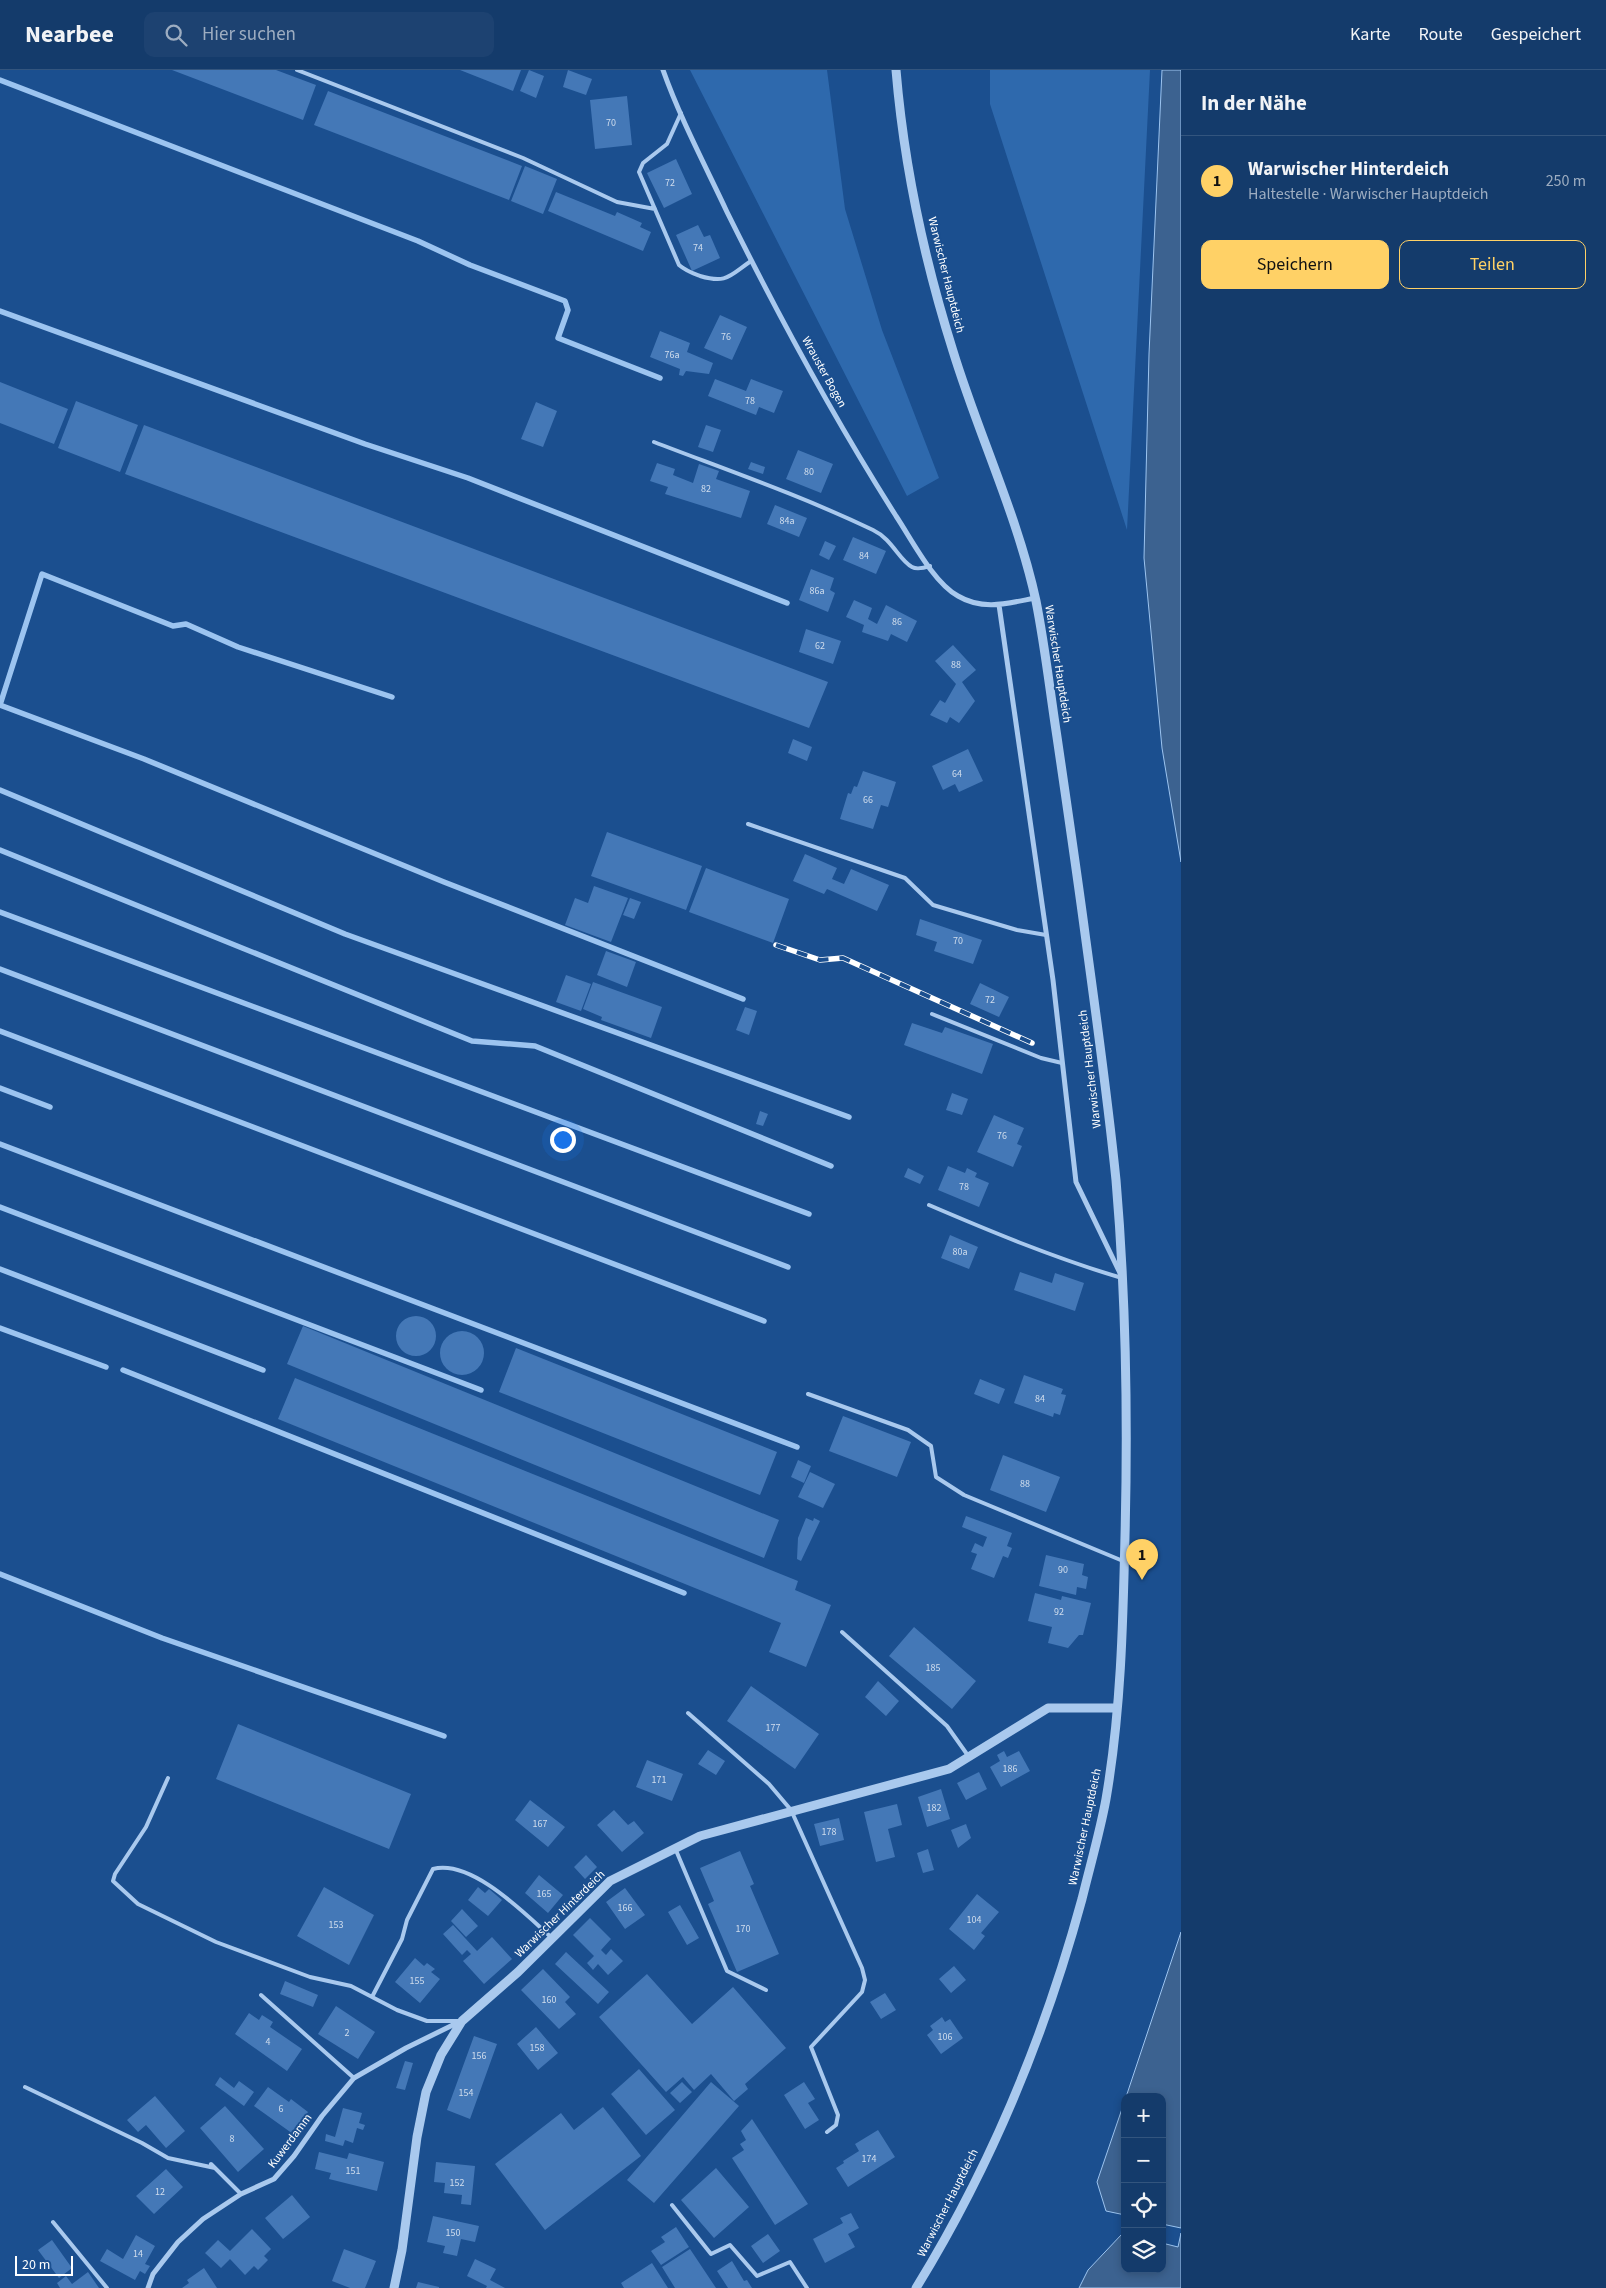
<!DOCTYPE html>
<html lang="de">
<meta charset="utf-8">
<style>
body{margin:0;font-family:"Source Sans 3",sans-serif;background:#1d4271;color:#f1f3f6}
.controls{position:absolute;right:15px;bottom:15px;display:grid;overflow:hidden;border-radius:10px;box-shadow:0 2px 8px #0003}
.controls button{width:45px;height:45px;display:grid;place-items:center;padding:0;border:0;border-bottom:1px solid #33557e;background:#143b6b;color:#f1f3f6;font:25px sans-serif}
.scale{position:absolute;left:15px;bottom:12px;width:58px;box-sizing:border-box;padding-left:5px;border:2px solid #fff;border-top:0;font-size:14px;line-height:18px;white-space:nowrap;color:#fff;-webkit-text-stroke:4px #1b4f8f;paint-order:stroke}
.you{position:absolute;left:562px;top:1069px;width:18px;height:18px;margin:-12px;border:4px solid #fff;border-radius:50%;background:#1a73e8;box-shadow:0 0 0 8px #1a73e833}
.badge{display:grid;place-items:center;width:32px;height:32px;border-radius:50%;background:#ffd166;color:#111;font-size:16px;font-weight:700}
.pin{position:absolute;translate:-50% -41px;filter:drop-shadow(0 1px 2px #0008)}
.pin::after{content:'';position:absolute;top:26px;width:18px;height:15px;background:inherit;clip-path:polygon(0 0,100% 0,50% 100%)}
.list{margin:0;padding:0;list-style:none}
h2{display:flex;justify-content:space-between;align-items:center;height:65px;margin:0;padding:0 20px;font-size:21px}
h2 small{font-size:16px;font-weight:400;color:#9dadc1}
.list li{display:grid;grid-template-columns:32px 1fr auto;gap:15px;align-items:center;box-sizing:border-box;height:90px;padding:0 20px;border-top:1px solid #33557e}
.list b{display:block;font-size:19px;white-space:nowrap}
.list p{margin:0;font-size:16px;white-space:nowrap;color:#9dadc1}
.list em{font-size:16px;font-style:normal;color:#9dadc1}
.actions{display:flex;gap:10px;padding:15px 20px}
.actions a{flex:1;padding:11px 0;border:1px solid #ffd166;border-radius:10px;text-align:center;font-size:18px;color:#ffd166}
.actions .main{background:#ffd166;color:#111}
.icon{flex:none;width:28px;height:28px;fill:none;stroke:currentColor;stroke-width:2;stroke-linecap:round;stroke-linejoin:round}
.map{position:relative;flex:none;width:1181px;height:2218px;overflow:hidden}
header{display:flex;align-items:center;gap:30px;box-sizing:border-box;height:70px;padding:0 25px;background:#143b6b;border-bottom:1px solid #33557e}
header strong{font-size:24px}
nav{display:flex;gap:28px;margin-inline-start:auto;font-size:18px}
.search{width:350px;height:45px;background:#1d4271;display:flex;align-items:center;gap:12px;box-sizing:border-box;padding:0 18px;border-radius:10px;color:#9dadc1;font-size:19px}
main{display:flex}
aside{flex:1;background:#143b6b}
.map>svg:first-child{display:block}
.green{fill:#2e69ad}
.water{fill:#3c6290;stroke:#9cc4f0}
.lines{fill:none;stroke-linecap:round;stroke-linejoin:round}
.stream{stroke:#9cc4f0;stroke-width:5.5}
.building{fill:#4478b7}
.service{stroke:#a9c9ee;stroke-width:4}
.minor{stroke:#a9c9ee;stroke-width:5}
.tertiary{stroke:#a9c9ee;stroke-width:9}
.rail-casing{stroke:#fff;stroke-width:5.5}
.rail{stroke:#1b4f8f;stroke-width:4;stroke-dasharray:11;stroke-linecap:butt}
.labels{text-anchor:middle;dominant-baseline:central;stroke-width:4;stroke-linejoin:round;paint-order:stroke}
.number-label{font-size:10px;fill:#d0dded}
.street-label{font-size:12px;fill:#fff;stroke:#1b4f8f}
</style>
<header>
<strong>Nearbee</strong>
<div class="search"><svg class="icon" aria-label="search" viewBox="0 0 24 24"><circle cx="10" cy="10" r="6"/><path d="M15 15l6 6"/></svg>Hier suchen</div>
<nav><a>Karte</a><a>Route</a><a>Gespeichert</a></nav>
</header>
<main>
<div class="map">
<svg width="1181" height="2218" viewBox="0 0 1181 2218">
<rect width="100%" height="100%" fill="#1b4f8f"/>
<path class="green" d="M690,0h137l18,139 37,121 57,148 -32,18z
M990,0h160l-23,460 -137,-426z"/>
<path class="water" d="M1162,0h19v792l-19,-114 -18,-190 5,-204z
M1181,1862v296l-19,-4v-127h-36z
M1125,2030v115l-19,-4 -9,-29z
M1181,2163v55h-102l9,-18 34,-36 3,1v34h37v-26l16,4z"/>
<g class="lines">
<path class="stream" d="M0,10l418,161 52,24 95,36 3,9 -10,28 102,40
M0,241l365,133 103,34 319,125
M392,627l-154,-50 -52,-23 -13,2 -131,-52 -42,131 144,54 300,123 299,117
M0,720l345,144 504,183
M0,780l472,191 63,5 296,120
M0,842l809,302
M0,899l788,298
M0,961l764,290
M0,1018l50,19
M0,1074l797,303
M0,1137l481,183
M0,1199l263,101
M0,1258l106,39
M123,1300l561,223
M0,1504l162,64 282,98"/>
</g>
<path class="building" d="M172,0h104l40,15 -13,35z
M460,0h61l-8,21z
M529,0l15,6 -8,22 -16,-7z
M568,0l24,9 -6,16 -23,-8z
M328,21l194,75 -13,34 -195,-75z
M627,26l5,49 -37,4 -5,-49z
M676,89l16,35 -28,14 -17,-35z
M525,96l32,13 -14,35 -32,-13z
M556,122l59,24 2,-4 25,11 -2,4 11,5 -8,19 -95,-40z
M698,155l6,12 6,-2 10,23 -28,13 -16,-36z
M720,245l27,12 -15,33 -28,-12z
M660,261l30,12 -3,9 26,11 -4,11 -23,-3 -3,5 -4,-1 1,-6 -30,-12z
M715,309l31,12 5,-12 32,12 -9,22 -15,-6 -3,8 -48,-19z
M0,312l68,27 -14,35 -54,-21z
M76,331l62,24 -18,47 -62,-24z
M536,332l21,9 -14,36 -22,-8z
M144,355l684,257 -19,46 -684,-254z
M706,355l15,5 -8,22 -15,-5z
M798,380l35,14 -12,29 -35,-14z
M751,392l14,5 -2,7 -15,-5z
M657,393l18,6 -2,6 20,8 6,-19 20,7 -3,8 34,12 -9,27 -76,-24 3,-7 -18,-6z
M775,435l32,13 -8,19 -32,-13z
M853,467l33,14 -10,23 -33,-14z
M825,471l11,5 -7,14 -10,-5z
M811,499l23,9 -4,12 5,3 -7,19 -29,-12z
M854,530l18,8 -4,11 9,5 9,-19 31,16 -10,21 -16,-8 -3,7 -26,-9 2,-7 -18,-8z
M806,559l35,12 -8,23 -34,-12z
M953,575l23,25 -14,12 13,19 -16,22 -9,-6 -3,6 -17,-8 10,-15 5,3 11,-19 -21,-23z
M793,669l19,8 -5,14 -19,-8z
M968,679l15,32 -24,11 -4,-8 -12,6 -11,-24z
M863,701l33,11 -8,25 -7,-2 -8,24 -33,-10 8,-26 3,1 3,-8 3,1z
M607,762l95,34 -16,44 -95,-34z
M805,784l32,14 -5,11 12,5 7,-15 38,16 -12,26 -50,-22 -3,5 -31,-13z
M706,798l83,31 -16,44 -84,-31z
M594,816l34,12 -17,44 -46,-17 10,-27 13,5z
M630,828l11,4 -7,17 -11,-4z
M920,849l62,21 -9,24 -39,-13 3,-9 -21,-7z
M606,881l30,11 -9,25 -30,-12z
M566,905l25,9 -10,27 -25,-9z
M593,912l69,25 -11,31 -50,-18 1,-3 -19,-8z
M980,913l29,14 -10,20 -29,-13z
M745,937l12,4 -8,24 -13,-5z
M912,953l30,10 3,-6 48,17 -11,30 -78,-29z
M952,1023l16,6 -6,16 -16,-5z
M760,1041l8,3 -5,12 -7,-2z
M994,1045l30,13 -7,16 5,2 -9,21 -36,-15z
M948,1096l17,7 2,-5 10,5 -2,4 14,6 -10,24 -41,-17z
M908,1098l16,8 -4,8 -16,-7z
M950,1165l28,12 -9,22 -28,-11z
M1020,1202l32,11 3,-10 29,10 -9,28 -61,-21z
M396 1266a20 20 0 1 1 40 0a20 20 0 1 1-40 0Z
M303,1256l476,194 -15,38 -477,-194z
M440 1283a22 22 0 1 1 44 0a22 22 0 1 1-44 0Z
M516,1278l261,104 -17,43 -261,-103z
M1024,1305l39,14 -2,5 5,1 -6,20 -6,-2 -1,4 -39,-14z
M295,1308l503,203 -3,9 36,15 -25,62 -37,-15 12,-29 -503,-204z
M980,1309l25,10 -6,15 -25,-10z
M843,1346l68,26 -14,35 -68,-26z
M1003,1385l57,22 -14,35 -56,-22z
M798,1390l13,6 -7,17 -13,-6z
M810,1402l25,12 -12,24 -25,-11z
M966,1446l46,17 -5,13 5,2 -4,10 -5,-2 -9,22 -23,-9 6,-15 -6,-2 4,-9 8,4 4,-10 -25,-10z
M806,1448l7,3 1,-3 6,3 -19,40 -4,-2 1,-21z
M1046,1485l38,9 -2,11 6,2 -2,12 -9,-2 -1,8 -37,-9z
M1035,1523l26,7 1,-4 29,7 -8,32h-4l-11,13 -20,-5 4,-16 -24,-6z
M914,1557l62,54 -24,28 -63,-53z
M878,1611l21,20 -13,15 -21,-19z
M751,1616l68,48 -24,35 -68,-48z
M238,1654l173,70 -22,55 -173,-70z
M708,1680l17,11 -9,14 -18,-11z
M1004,1681l3,6 12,-6 11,20 -29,16 -11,-20 10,-6 -3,-6z
M647,1690l36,14 -11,27 -36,-14z
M979,1702l8,17 -21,11 -9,-17z
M941,1719l9,30 -23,8 -9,-30z
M530,1730l35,27 -17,20 -33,-27z
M897,1734l5,21 -14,4 7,28 -19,5 -12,-50z
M614,1740l14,15 6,-4 10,12 -22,19 -25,-27z
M839,1748l5,22 -24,6 -6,-22z
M966,1754l5,14 -13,10 -7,-18z
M928,1779l6,21 -11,3 -6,-20z
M740,1781l14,33 -4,2 29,68 -42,18 -29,-68 6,-3 -14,-33z
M586,1785l11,12 -12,12 -11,-12z
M539,1805l24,20 -15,18 -23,-20z
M324,1817l50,28 -25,50 -52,-29z
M478,1817l7,6 4,-4 13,11 -14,16 -20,-16z
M625,1818l20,27 -20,14 -19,-27z
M977,1824l22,18 -18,21 4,3 -11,14 -25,-21z
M680,1835l19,33 -12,7 -19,-33z
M462,1839l16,17 -12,11 -15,-16z
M590,1848l21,21 -10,11 5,5 5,-6 12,12 -15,14 -10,-11 -5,6 -6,-7 7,-7 -21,-21z
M453,1855l24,26 15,-14 20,22 -28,25 -21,-23 8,-7 -4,-4 -5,5 -19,-21z
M566,1882l43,40 -11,12 -43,-40z
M415,1888l9,8 3,-3 8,6 -4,3 9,7 -20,24 -25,-21z
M954,1896l12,14 -15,13 -12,-14z
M543,1899l27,28 -5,5 11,12 -17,15 -38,-39z
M647,1904l45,50 41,-37 53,61 -41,36 3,5 -14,12 -23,-27 -17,16 -11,-13 -17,15 -67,-75z
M285,1911l33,14 -5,12 -33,-13z
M885,1923l11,17 -15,9 -11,-17z
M336,1936l39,26 -17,27 -40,-25z
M249,1943l10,7 3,-5 11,7 -3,5 32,22 -15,22 -52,-37z
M942,1947l3,5 5,-3 13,19 -22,16 -14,-19 6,-5 -3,-4z
M536,1957l22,26 -20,17 -21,-26z
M474,1966l23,8 -27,75 -23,-9z
M405,1991l8,2 -8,27 -9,-2z
M639,1999l36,41 -29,25 -35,-41z
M220,2007l14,11 5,-7 15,11 -10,14 -29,-21z
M682,2012l10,10 -12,11 -10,-10z
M711,2012l28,24 -85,97 -27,-23z
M804,2012l11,17 -7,4 11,17 -14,9 -21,-34z
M268,2017l21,15 2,-3 17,13 -15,22 -39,-28z
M155,2026l30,35 -19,17 -20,-23 -8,7 -11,-12z
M225,2036l39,43 -26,23 -38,-44z
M603,2037l38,49 -96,74 -50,-66 66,-51 13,17z
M343,2038l19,5 -3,10 6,2 -2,5 -6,-2 -4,15 -8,-3 -2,6 -18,-5 1,-7 9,3z
M752,2049l56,85 -33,21 -43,-67 12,-8 -4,-6 6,-4 -5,-9z
M878,2060l17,27 -47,30 -12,-19 8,-5 -1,-2 16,-10 -4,-7z
M319,2082l28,7 2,-6 35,9 -7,29 -48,-12 2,-6 -16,-4z
M436,2092l39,4 -4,39 -10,-1 1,-9 -18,-2 1,-10 -11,-1z
M716,2098l33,39 -35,31 -33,-38z
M166,2099l17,18 -29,27 -18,-18z
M292,2125l18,22 -27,22 -18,-21z
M851,2143l8,15 -11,6 7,13 -30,16 -12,-24 30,-16 -3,-5z
M433,2146l46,10 -4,16 -14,-3 -4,17 -14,-3 2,-7 -18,-4z
M676,2157l13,20 -28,18 -10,-14 14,-9 -4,-5z
M252,2159l19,20 -7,7 4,4 -10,10 -4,-4 -9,9 -15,-16 -9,9 -16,-15 13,-13 12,11z
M768,2164l12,17 -17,12 -12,-17z
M136,2165l19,11 -10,18 5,2 -5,8 -5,-3 -5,9 -35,-19 7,-12 16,10z
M52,2170l20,28 -13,10 -21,-28z
M344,2179l32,12 -11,27h-15l-18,-7z
M690,2179l26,39h-41l-13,-21z
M475,2189l21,10 -6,11 15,8h-19l1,-2 -20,-10z
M732,2191l12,20 3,-1 5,8h-24l-11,-17z
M652,2193l16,25h-44l-3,-5z
M204,2198l13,20h-35l7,-5 -2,-3z
M88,2202l11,16h-39l-3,-5 9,-7 6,8z
M418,2212l21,5v1h-23z"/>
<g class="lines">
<path class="service" d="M297,0l226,88 94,44 38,7
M681,43l-14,31 -24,19 -4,9 40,93c7,6 13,8 21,11 27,8 29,0 51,-15
M654,372c73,28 148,54 219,88 19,9 26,30 39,37 5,3 12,1 18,-1
M748,754l157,54 28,27 84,25 29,5
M932,944l109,44 21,5
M929,1135c63,27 128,54 193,73
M808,1324l100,36 23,16 5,31 28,18 159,66
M842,1562l105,94 22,31
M688,1643l81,71 22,26 71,158 3,12 -3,12 -51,55 27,68 -2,10 -9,7
M168,1708l-22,49 -31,47 -2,7 25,23 78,38 94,35 41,9 46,24 30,11h32
M675,1778l52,123 39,19
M261,1925l93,83
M372,1927l30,-58 5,-19 26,-51c39,-10 92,45 119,69
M25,2017l117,56 26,15 47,10
M211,2094l30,30
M672,2135l39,49 19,-9 27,31 33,-14 17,26
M53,2152l54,66"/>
<path class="minor" d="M663,0c17,48 42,95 64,142 51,103 107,206 169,304 16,24 37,66 62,80 25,15 51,7 77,2
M999,535l54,375 23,202 44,91
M148,2218l5,-14 25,-32 25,-23 38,-25 33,-15 20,-23 28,-40 32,-38 52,-30 55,-27"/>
<path class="tertiary" d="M896,0c8,96 28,189 57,281 25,82 65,166 83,250 9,45 14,91 21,136 10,68 20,136 29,204 11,80 22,160 30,239 10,118 12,237 9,356 -2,87 -4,176 -19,263 -6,33 -16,67 -24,100 -37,136 -92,269 -166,389
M394,2218l8,-38 15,-113 9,-45 15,-37 21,-34 56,-49 92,-91 90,-45 249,-67 99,-61h69"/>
<defs>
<path id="rail" d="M776,875l44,15 23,-2 189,85"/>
</defs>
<use href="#rail" class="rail-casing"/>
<use href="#rail" class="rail"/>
</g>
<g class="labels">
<g class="number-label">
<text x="611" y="53">70</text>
<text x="670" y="113">72</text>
<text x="698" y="178">74</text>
<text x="726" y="267">76</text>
<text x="672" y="285">76a</text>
<text x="750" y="331">78</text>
<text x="809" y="402">80</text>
<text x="706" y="419">82</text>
<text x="787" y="451">84a</text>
<text x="864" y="486">84</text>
<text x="817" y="521">86a</text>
<text x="897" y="552">86</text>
<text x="820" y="576">62</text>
<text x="956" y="595">88</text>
<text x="957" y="704">64</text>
<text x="868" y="730">66</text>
<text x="958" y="871">70</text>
<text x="990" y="930">72</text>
<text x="1002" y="1066">76</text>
<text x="964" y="1117">78</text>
<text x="960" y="1182">80a</text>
<text x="1040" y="1329">84</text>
<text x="1025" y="1414">88</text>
<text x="1063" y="1500">90</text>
<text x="1059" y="1542">92</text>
<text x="933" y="1598">185</text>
<text x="773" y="1658">177</text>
<text x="1010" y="1699">186</text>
<text x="659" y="1710">171</text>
<text x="934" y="1738">182</text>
<text x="540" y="1754">167</text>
<text x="829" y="1762">178</text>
<text x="544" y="1824">165</text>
<text x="625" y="1838">166</text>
<text x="974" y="1850">104</text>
<text x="336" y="1855">153</text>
<text x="743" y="1859">170</text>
<text x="417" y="1911">155</text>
<text x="549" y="1930">160</text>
<text x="347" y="1963">2</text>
<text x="945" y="1967">106</text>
<text x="268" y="1972">4</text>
<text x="537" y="1978">158</text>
<text x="479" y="1986">156</text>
<text x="466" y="2023">154</text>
<text x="281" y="2039">6</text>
<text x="232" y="2069">8</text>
<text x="869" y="2089">174</text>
<text x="353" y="2101">151</text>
<text x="457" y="2113">152</text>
<text x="160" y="2122">12</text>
<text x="453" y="2163">150</text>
<text x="138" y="2184">14</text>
</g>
<g class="street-label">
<text transform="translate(946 205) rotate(76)">Warwischer Hauptdeich</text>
<text transform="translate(824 302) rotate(61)">Wrauster Bogen</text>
<text transform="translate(1058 594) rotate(81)">Warwischer Hauptdeich</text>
<text transform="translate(1090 999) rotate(-97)">Warwischer Hauptdeich</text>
<text transform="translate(1085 1757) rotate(-78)">Warwischer Hauptdeich</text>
<text transform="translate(560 1844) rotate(-44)">Warwischer Hinterdeich</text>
<text transform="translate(290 2071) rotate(-53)">Kuwerdamm</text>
<text transform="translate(948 2133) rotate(-63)">Warwischer Hauptdeich</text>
</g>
</g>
</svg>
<div class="controls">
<button>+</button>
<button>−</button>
<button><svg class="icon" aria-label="locate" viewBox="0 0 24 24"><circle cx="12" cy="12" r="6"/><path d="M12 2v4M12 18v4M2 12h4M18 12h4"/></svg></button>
<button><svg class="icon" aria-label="layers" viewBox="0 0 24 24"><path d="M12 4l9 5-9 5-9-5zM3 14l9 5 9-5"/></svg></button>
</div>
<div class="scale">20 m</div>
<div class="you"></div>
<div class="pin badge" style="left:1142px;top:1510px">1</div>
</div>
<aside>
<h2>In der Nähe<small></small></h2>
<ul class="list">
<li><span class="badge">1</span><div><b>Warwischer Hinterdeich</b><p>Haltestelle · Warwischer Hauptdeich</p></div><em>250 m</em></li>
</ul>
<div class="actions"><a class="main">Speichern</a><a>Teilen</a></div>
</aside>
</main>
